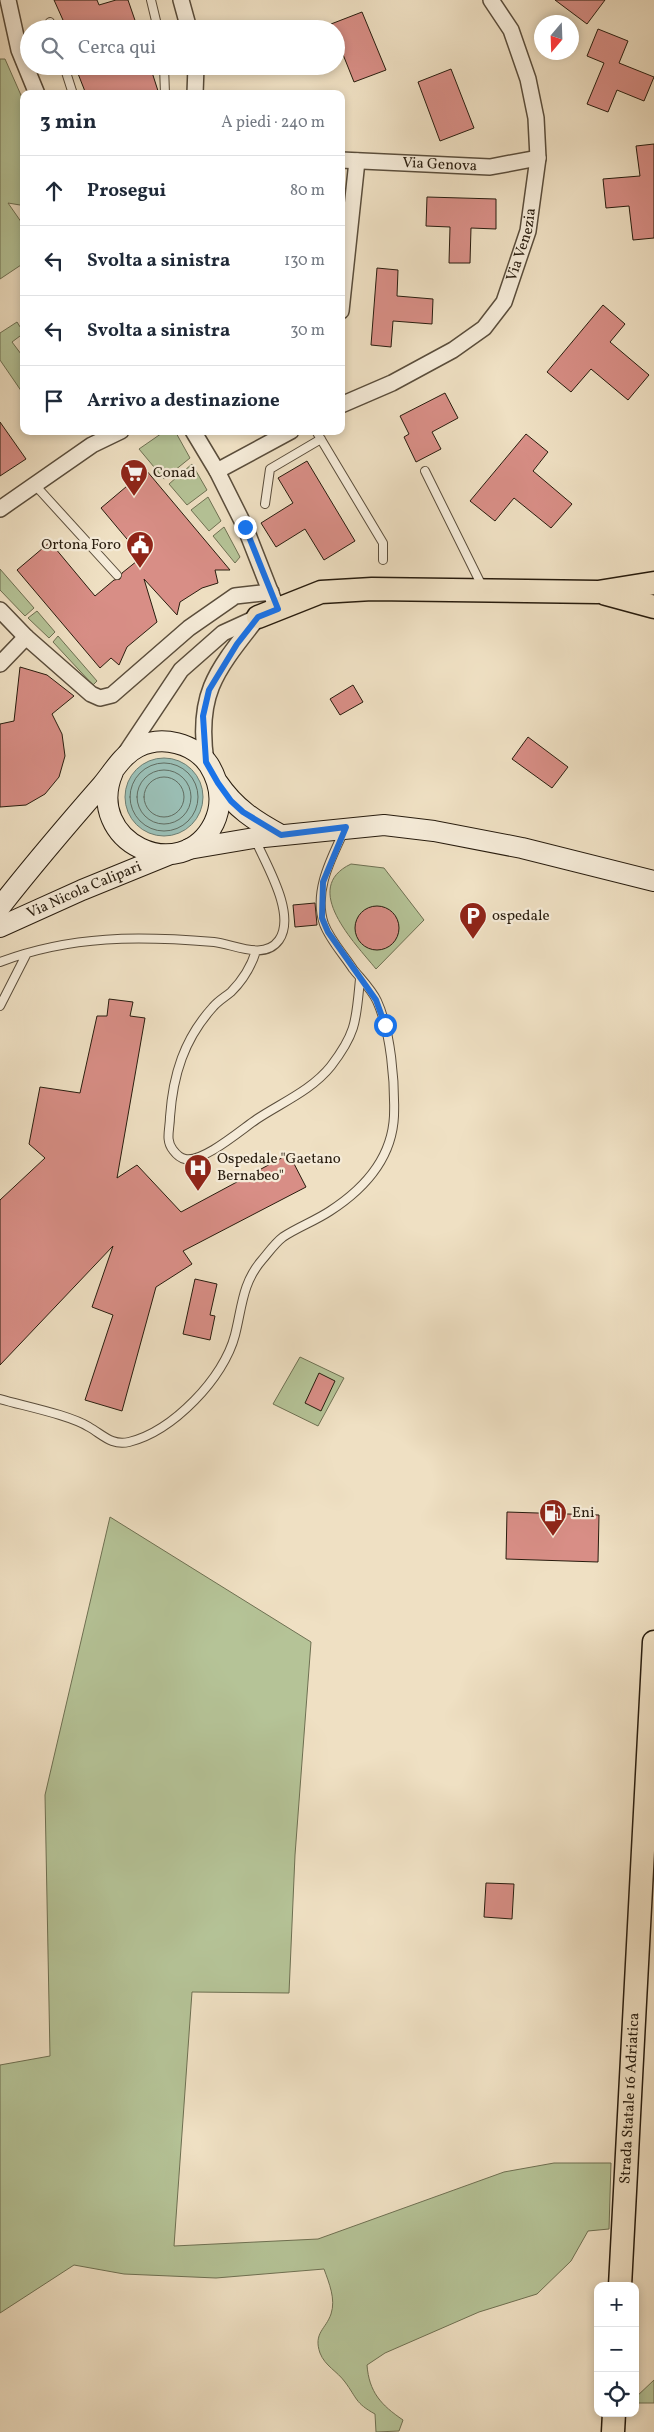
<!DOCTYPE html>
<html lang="it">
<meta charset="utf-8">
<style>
body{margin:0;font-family:Vollkorn,serif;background:#f6f6f7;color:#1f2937}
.controls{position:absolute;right:15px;bottom:15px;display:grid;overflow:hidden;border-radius:10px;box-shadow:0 2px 8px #0003}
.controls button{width:45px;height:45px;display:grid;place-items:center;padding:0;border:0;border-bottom:1px solid #e0e1e3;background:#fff;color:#1f2937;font:25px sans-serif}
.compass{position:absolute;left:534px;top:15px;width:45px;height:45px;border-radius:50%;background:#fff;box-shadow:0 2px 8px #0003;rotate:199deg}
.stop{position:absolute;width:15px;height:15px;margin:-11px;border:4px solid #1a73e8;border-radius:50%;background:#fff}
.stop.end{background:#1a73e8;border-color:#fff;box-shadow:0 1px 5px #0008}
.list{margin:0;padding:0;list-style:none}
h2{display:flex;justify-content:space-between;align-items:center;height:65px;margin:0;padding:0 20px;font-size:21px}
h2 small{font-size:16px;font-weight:400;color:#747a83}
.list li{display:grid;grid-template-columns:32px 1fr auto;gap:15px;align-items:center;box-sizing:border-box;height:70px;padding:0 20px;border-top:1px solid #e0e1e3}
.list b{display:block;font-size:19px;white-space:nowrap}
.list em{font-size:16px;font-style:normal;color:#747a83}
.icon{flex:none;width:28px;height:28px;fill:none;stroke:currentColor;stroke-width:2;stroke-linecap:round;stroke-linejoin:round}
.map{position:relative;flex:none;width:654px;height:2432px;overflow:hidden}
.search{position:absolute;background:#fff;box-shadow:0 2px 8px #0003;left:20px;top:20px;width:325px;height:55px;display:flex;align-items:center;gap:12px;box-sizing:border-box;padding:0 18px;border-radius:28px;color:#747a83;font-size:19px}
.panel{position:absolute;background:#fff;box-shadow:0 2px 8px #0003;left:20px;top:90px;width:325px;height:345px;border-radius:10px}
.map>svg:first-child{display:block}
.green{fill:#b5c397;stroke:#6e7052}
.water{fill:#9abdb3;stroke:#6c7d71}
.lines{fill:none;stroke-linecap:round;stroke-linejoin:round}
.shore{stroke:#616c60;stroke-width:1}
.building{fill:#d88e86;stroke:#281c0e}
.lane-casing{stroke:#5a4d3b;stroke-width:10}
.street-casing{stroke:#5a4d3b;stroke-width:18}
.secondary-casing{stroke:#281c0e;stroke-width:22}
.primary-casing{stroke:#281c0e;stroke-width:25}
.lane{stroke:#f5ebd8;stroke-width:8}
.street{stroke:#f5ebd8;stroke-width:15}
.secondary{stroke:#f5ebd8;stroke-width:20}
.primary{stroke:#efe0c3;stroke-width:22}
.route{stroke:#1a73e8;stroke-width:6}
.labels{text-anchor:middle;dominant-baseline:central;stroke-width:4.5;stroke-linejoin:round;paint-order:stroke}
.street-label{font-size:15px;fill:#281c0e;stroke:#f5ebd8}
.poi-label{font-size:15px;fill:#281c0e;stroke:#f5ebd8;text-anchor:start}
</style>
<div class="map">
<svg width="654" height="2432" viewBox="0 0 654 2432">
<rect width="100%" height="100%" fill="#efe0c3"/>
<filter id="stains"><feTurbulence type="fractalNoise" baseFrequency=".004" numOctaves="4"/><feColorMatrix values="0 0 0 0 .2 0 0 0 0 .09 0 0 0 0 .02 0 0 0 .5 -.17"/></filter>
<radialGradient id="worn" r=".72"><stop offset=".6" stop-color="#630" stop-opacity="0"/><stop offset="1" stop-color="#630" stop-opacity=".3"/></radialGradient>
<path class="green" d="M0,59h5l19,43v101l-4,2 -12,-2 16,23v37l-24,16z
M17,322l7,11 -12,9 12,16v37l-24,-35v-27z
M165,431h10l15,27 -26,21 -25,-30z
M192,464l15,26 -20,15 -18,-21z
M208,497l13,24 -12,10 -18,-21z
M224,527l16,30 -5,6 -22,-27z
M0,569l34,39 -9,8 -25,-26z
M37,611l18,21 -6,6 -21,-20z
M58,636l39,45 -4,4 -40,-43z
M351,864l33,4 40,52 -48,49c-21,-26 -76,-81 -25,-105z
M300,1357l44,21 -26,48 -45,-22z
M110,1517l201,125 -16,213 -6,138 -97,-1 -18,254 144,-7 186,-67 50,-9h57l-2,66 -21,2 -17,30 -34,33 -58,18 -94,41 -18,12c2,27 14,40 36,55l-4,11 -23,1 -1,-18c-20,-11 -18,-16 -30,-32 -8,-11 -20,-16 -25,-29 -7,-20 6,-24 11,-39 5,-15 -2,-31 -7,-45l-108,9 -92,-4 -50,-9 -74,48v-248l50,-9 -5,-261z
M654,2380v23h-19v-5z"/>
<path class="water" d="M125 797a39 39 0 1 1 78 0a39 39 0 1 1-78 0Z"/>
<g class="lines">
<path class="shore" d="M130 797a34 34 0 1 1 68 0a34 34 0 1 1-68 0Z
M137 797a27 27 0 1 1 54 0a27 27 0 1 1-54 0Z
M144 797a20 20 0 1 1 40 0a20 20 0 1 1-40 0Z"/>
</g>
<path class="building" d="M54,0h43l2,5 17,-5h12l10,29h-71z
M555,0h50l-18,24z
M362,12l24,58 -32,12 -18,-45v-8h-3l-2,-5z
M598,29l30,12 -9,22 35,14 -10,24 -27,-11 -9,22 -21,-8 17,-41 -17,-7z
M75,66h75l9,28h-73z
M451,69l23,59 -34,13 -22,-59z
M654,144v94l-21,2 -4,-34 -23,2 -3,-29 37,-3 -4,-30z
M427,197l69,2v30l-25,-1 -1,35h-21l1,-36 -24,-1z
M377,268l21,2 -1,26 36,3 -1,25 -39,-3 -2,26 -20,-2z
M603,305l22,19 -15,18 39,33 -21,25 -37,-31 -20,23 -24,-20z
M445,393l13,25 -26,14 9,17 -25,13 -12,-25 5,-3 -9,-18z
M0,422l26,37 -26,17z
M526,434l22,18 -15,19 39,33 -21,24 -37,-30 -19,23 -25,-20z
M307,461l48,80 -31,19 -19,-31 -29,18 -15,-24 32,-20 -15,-25z
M146,470l84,100h-15l3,13 -16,5 -22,14 -3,13 -33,-36 13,43 -30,25 -8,18 -8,-7 -11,10 -83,-98 33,-28 45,54 19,-16 6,-1 2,-6 20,-16 -41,-49z
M20,667l27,8 27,21 -22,18 10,20 3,22 -6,21 -14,17 -19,11 -26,2v-83l14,-3z
M353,685l10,17 -23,13 -10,-16z
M528,737l40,30 -16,21 -40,-29z
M315,903l2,22 -22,2 -2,-22z
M355 928a22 22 0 1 1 44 0a22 22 0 1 1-44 0Z
M109,999l24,3 -3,14 15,2 -28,160 20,-13 44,47 108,-58 17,33 -123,64 9,13 -36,23 -34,124 -37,-11 28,-85 -21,-8 21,-61 -113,119v-165l45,-42 -16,-14 11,-57 40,6 17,-77h10z
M195,1279l22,5 -7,31 5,1 -5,24 -27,-6z
M319,1373l16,8 -14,30 -16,-8z
M507,1512l92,3 -1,47 -92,-3z
M486,1883l28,1 -2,35 -28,-2z"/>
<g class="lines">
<defs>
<path id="lane" d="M151,0l7,29
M50,22l2,7
M64,66l9,28
M164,66l1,28
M316,431l67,112v17
M425,471l58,117
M35,485l82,90
M265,504l5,-35 51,-30
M256,951c-5,16 -13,29 -25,41 -6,5 -13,9 -18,15 -29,32 -40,68 -43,110 0,12 -5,23 3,33 3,4 7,8 12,9 18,4 57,-30 72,-40 24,-16 55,-29 74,-53 26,-34 25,-46 29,-87
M0,962c72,-27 139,-26 214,-20 20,2 50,19 65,-2 18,-26 -14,-77 -24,-101
M0,1006l26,-51
M0,1399c24,7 70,16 89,28 14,8 23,19 40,15 44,-11 95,-64 106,-107 7,-27 7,-52 27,-75 6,-7 13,-17 21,-23 15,-10 32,-16 47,-26 34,-22 62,-53 64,-95 1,-34 -3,-84 -17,-115 -5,-11 -16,-22 -24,-32 -9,-14 -23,-29 -29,-45 -11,-32 7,-65 20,-93"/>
<g id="street">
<path d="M8,0l11,50 18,44"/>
<path d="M181,0l8,29"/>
<path d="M195,94l1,-28"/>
<path id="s1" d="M341,160l149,7 48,-9"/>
<path d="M341,311l16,-150"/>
<path id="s2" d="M341,405l51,-22 61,-33 31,-22 20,-26 24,-71 10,-73 -2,-40 -8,-39 -17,-49 -20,-30"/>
<path d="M193,431l24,40 28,56 29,74"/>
<path d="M217,471l74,-40"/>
<path d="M0,509l92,-64 29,-14"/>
<path d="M0,610l26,27 65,57 9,4 12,-3 77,-67 46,-32 36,-4"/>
<path d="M0,664l26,-27"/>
<path d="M125,754l56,-84 42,-37 35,-16"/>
<path d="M206,762c-10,-68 10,-91 50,-142"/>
</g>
<g id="secondary">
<path d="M218,783c17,25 37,38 63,52"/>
<path d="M189,849l65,-11 130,-13 50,6 88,17 132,33"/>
<path d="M0,907c33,-42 67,-82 102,-122 11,-13 20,-30 36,-38 24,-12 56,-4 71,18 11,18 14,39 5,58 -32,65 -131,19 -101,-51"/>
<path id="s3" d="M0,927l82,-37 86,-35"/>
</g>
<g id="primary">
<path d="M606,594l48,13"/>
<path d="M258,617l63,-25 51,-3 226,3 56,-9"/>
<path id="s4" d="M620,2286l34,-644"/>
<path d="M613,2432l1,-19"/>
</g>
</defs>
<use href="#lane" class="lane-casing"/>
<use href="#street" class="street-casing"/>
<use href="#secondary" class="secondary-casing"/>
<use href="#primary" class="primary-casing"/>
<use href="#lane" class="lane"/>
<use href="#street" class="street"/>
<use href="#secondary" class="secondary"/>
<use href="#primary" class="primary"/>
</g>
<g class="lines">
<path class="route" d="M245,527l33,82 -20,8 -21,27 -28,46 -6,26 3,46 12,21 13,18 12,11 38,23 65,-8 -23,55 -1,36 6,14 48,68 9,25"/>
</g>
<defs>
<symbol id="supermarket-pin" viewBox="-11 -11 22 30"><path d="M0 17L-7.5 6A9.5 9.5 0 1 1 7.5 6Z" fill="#8f2418" stroke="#f5ebd8"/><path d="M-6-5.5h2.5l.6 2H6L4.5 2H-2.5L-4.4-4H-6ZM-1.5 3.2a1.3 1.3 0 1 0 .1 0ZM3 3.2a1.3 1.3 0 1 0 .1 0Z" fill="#fff"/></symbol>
<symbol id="civic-pin" viewBox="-11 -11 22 30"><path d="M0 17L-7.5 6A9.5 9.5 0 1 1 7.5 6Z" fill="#8f2418" stroke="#f5ebd8"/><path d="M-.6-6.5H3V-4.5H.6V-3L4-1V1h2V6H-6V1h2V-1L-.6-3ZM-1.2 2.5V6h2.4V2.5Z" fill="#fff"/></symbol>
<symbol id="parking-pin" viewBox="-11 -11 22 30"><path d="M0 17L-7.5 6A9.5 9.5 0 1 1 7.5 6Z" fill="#8f2418" stroke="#f5ebd8"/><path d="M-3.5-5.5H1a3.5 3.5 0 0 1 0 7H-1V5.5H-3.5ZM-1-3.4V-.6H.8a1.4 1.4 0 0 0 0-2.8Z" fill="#fff"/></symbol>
<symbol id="hospital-pin" viewBox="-11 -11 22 30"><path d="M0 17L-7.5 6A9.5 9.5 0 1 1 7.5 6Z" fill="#8f2418" stroke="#f5ebd8"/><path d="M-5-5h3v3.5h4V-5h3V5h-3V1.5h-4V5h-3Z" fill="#fff"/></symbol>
<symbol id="fuel-pin" viewBox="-11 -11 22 30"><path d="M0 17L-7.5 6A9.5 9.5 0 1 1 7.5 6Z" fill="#8f2418" stroke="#f5ebd8"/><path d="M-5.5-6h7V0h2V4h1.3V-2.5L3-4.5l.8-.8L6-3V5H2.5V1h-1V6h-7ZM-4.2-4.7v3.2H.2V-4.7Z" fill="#fff"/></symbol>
</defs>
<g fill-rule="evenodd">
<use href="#supermarket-pin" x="118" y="457" width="32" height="43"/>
<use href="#civic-pin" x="124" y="529" width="32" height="43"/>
<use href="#parking-pin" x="457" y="900" width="32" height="43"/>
<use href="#hospital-pin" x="182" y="1152" width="32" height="43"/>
<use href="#fuel-pin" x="537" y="1497" width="32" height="43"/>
</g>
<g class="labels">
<g class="street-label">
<text stroke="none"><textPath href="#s1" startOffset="99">Via Genova</textPath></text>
<text stroke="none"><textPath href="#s2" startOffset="256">Via Venezia</textPath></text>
<text stroke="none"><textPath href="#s3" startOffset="92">Via Nicola Calipari</textPath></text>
<text stroke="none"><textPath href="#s4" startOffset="188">Strada Statale 16 Adriatica</textPath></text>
</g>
<g class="poi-label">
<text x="153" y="473">Conad</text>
<text x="121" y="545" text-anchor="end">Ortona Foro</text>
<text x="492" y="916">ospedale</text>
<text x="217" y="1159">Ospedale "Gaetano<tspan x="217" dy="17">Bernabeo"</tspan></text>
<text x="572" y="1513">Eni</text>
</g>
</g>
<rect width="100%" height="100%" filter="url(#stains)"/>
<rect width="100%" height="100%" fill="url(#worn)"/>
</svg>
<div class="controls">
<button>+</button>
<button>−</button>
<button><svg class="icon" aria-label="locate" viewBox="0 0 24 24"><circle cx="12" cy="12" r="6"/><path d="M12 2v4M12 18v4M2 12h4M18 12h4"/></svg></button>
</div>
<svg class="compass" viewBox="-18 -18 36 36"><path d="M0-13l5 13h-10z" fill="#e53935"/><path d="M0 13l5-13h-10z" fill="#747a83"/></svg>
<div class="stop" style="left:385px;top:1025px"></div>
<div class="stop end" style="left:245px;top:527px"></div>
<div class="search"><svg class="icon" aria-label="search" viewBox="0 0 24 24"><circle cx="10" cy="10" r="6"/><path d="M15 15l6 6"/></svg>Cerca qui</div>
<section class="panel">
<h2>3 min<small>A piedi · 240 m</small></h2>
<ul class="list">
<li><svg class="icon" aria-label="ahead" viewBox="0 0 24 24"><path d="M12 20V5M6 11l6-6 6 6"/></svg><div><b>Prosegui</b></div><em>80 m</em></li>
<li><svg class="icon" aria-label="left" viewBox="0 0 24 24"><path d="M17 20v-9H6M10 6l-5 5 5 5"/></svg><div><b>Svolta a sinistra</b></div><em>130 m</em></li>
<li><svg class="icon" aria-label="left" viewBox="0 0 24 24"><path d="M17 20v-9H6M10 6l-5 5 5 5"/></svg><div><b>Svolta a sinistra</b></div><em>30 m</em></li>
<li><svg class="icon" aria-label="arrive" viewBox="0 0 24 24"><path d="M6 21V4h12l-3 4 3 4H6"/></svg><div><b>Arrivo a destinazione</b></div></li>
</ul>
</section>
</div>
